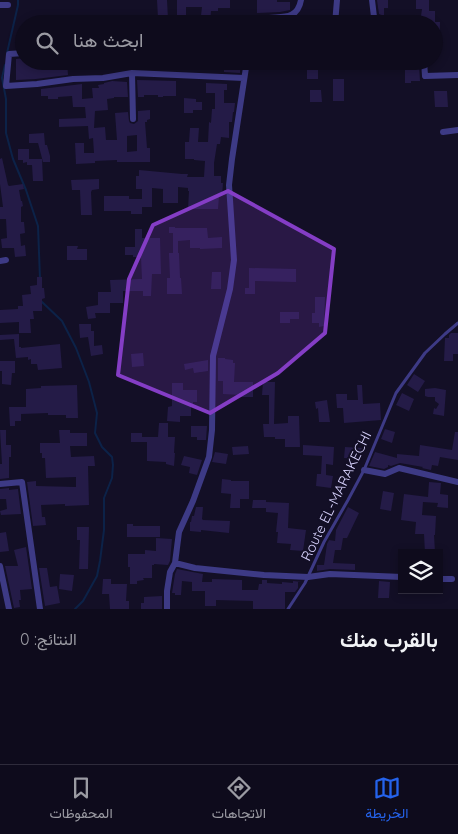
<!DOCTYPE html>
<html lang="ar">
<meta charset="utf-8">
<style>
body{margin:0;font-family:Quicksand,Vazirmatn,sans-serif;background:#1c1929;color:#f1f3f6;direction:rtl}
.controls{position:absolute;right:15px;bottom:15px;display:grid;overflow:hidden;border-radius:0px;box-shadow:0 2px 8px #0003}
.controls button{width:45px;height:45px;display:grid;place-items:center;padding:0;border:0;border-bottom:1px solid #2e2b3b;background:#0e0b1c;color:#f1f3f6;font:25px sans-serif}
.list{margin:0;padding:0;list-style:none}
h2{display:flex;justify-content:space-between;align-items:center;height:65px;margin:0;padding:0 20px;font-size:21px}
h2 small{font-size:16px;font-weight:400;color:#9b9ba3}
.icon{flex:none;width:28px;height:28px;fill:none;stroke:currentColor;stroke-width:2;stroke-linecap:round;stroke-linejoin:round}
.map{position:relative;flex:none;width:458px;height:609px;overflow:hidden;direction:ltr}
.search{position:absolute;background:#0e0b1c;box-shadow:0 2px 8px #0003;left:15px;right:15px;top:15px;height:55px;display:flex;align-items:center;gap:12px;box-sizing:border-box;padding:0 18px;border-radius:28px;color:#9b9ba3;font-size:19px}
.sheet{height:155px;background:#0e0b1c}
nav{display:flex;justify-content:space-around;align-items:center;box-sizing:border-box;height:70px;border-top:1px solid #2e2b3b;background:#0e0b1c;font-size:14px;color:#9b9ba3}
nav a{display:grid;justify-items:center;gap:2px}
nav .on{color:#2563eb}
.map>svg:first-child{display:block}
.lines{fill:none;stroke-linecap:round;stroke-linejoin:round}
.stream{stroke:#0c2248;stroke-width:2}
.building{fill:#241b47;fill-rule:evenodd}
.lane{stroke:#3d3a85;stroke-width:3}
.street{stroke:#3d3a85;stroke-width:6}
.marked{fill:#843dc5;fill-opacity:0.2;stroke:#843dc5;stroke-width:4;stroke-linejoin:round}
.labels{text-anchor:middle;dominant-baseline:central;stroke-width:4;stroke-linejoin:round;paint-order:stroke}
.street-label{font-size:14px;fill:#d9d4ff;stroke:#130f26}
</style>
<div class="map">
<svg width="458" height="609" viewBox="0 0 458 609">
<rect width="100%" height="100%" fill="#130f26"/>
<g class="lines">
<path class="stream" d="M7,53l11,-48v-5
M5,65l-3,13 4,21v34l7,26 13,31 12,36 2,53
M41,301l21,20 14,27 13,34 8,31 -2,20 7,14 10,10 1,8 -1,13 -8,20v32l-4,31 -3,15 -14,25 -8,8"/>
</g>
<path class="building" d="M157,0h10l1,19 -10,-1z
M177,0h53v8h-12v3h-7l-1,13h-10l2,-17h-16v17h-9z
M257,0h20v2h13v8l-10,2 -23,1z
M377,0h11v8h-4v8l-5,-2z
M416,0h13v11h6v11h5l-1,30h-5v-28h-8l-1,-6 -4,-2 1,-7h-6z
M24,58v3h23v1l20,-1 1,14 -32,4 -20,1v-21z
M176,61h64v12l-16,-1v-6l-26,-1v5h-22z
M307,61h11v18h-11z
M419,64l1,17h-9v2h-6v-18z
M333,79h11v22h-11z
M137,80l39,1v15h-13v1h-5v-2h-14v2h-6z
M112,81l15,1 1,15h-14v1l-7,1 1,11 -13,1 -1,17 11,-1 1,13h11l-2,-27 13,-1 1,9 1,2 4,1 4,-3v-10l12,-1v9l-3,1v2h-2l2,26h3v14h-33v-2l-22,1v2l-19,1 -1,-21h9v10h10l-1,-15 -4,1 -1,-13 -29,1v-8l27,-1 -1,-11h-12l-1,-11 -14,1v2h-10v-3h-7v-7l41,-5v15l11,-1 -1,-10h7l-1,-3 6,-1v-1zM137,135v16l-10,1v-16z
M206,83l21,1v6h-3v13h11l-1,9h-1l-1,10h-3v16l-8,-1 -1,7h-3l-3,19v13h7v7h2l-1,13h-3l-1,13h-30l1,-18h-1v-3l-10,-1v16h-15v-14l-11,-1v19h-10v7h-11v-3h-27v-15h25v3h13v-10h-6v-13h3v-6l43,4h6l-1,3h17l1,-16 -11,-1v-1h-9v-17h4l1,-14h9l-1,14h10l1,-20 2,1 1,-14h3v-16h-9z
M310,90h11l1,12h-12z
M434,91h13l1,16h-13z
M184,98l12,1v3h6v8h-9v3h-9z
M44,133l1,12h2l3,11v6h-7l-5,-19h-9v-9z
M18,149h11v10h13l1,22h-10l-1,-16h-5v-3l-4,1v-3h-5z
M2,158l6,27 1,1 14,-2 1,5 -5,1 2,11h1l1,5 -2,1v15h3l1,11 -5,1 1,12 4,-1 1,11 -11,1 -1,-9h-12l-1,-9 6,-1 -1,-19h-6v-12h3l-3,-23v-25z
M99,179v10l-7,1 -1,2 1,23h-11l-1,-25h-8l-1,-10z
M169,227h6v1h32l1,10 14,-1v11l-22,1v-1h-10v-8l-12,1v12h1l1,25h1l1,16h-15v-16h3l-1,-25h4v-20h-4z
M135,229h7v9h18l1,36h-9l-1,22h-8v-5h-20v12h-13v10h-15l1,5 -8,1 -2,-12 12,-2v-13h13l-1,-12 32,-1 -1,-22h-8v-2h-8v-8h10z
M67,246h11l-1,3h10v11h-20z
M249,268l47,1v13l-41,-1v13h-10v-6h4z
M212,272h9v17h-10z
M37,277h5v11h2l1,10 -3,1v12h-9l1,8h-4l1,14h-12v-11l-19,1v-13l18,-1v-3h5l-1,-11 9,-1 -1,-8 7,-1z
M315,297h10l-1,29 -5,1v-4h-7v-10h3z
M280,312h19v7h-9v4h-10z
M79,324h12v7h3v15l8,-1 1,9 -12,2 -3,-19 -8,1z
M451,333h7v21h-5v7h-9l1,-23h4v-3z
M19,334v13h2v1l39,-4 2,24 -24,2 -1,-6h-6v-5l-3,1v-3l-12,1 -2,-19 -14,1v-5z
M143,353l1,13 -12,1 -1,-13z
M218,358h7v1l8,1v3h2l-1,19h19v15h-12v-2l-18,-1v-13h-5z
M208,360v11l-14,2 -1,-5 -8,2 -1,-6z
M0,361h15v12h-3l-1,12 -9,-1v-13h-2z
M414,374l11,7 -7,11 -11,-7z
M263,382h12l-1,42 14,-1v-7h11l1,31h-15v-8h-10v-2h-11l-1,-13h6v-29h-7z
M172,383h11v7h14v12h-4v3h-2v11h-11v6l-13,-1 1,-14 4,-1z
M77,385l1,33h-12v-3h-18v-2l-27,1v7h-6v5h-5l-1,-19h17v-18l15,-1v-2z
M357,385h5l1,19 17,-1 1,17 -37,3 -1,-15h-6l-1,-14h11v6h11z
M435,388l11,2 -2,26 -11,-2 1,-6 2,1 3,-5 -4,-3v-4h-7l-3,-1v-7z
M402,393l12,6 -5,12 -13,-6z
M327,400l3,22h-11l-1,-14 -2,1 -1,-7z
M159,423h9v14h7l-1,16h1l-1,13 -8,-2v-2l-19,-1v-19h-16v-9h11v4h16z
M191,426h16l-1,14h-9v-3h-6z
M385,429l10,3 -3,11 -11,-4z
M0,430h6v15h5v12h-2v21l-9,1v-15h2z
M59,430h11v3h17v13h-17l1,11 23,-1 1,10h-7l1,39 -24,1v-2l-24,1 1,12h3l1,8 -13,1 -6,-44 9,-1v5l40,1v-10l-30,1 -1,-20h-3v-5h-2v-10h20z
M455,432h3v28l-18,-3 -2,9 -6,-1 -1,5 -9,-2 1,-1 -23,-4 -9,3 -3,-1v2l-4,2 -15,-3 6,-14 22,6v-4l22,2 1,-11 32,5z
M303,445l31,2 -1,18 -7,-1v11l7,1 -2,12 -15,-2 1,-12h4l1,-18 -19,-1z
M248,446l1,8 -16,1 -1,-8z
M345,447l17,1 -1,11 -17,-1z
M215,452l13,2 -2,10 -14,-2z
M184,456l18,4 -5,15 -8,-2 1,-6 -9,-2z
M222,479l9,1v1h18v18h-9v9h-10l1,-14 -10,-1z
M429,482l12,1 -1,11 8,1v13l-11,-1 1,-4 -15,-1 -1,13 14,1 -1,19h-1l1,17 -10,1 -1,-19h-9l1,-12 -15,-2 3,-26 24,3z
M9,488v2l9,-1 3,25 -20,1 -1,-4 7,-2 -1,-10h-6v-10z
M383,491l11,2 -3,18 -11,-2z
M253,500h13v2l23,1 -1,25 18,2 -3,21 -13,-1 1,-6 -14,-1 1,-11h-2l2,-19 -12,-1v-4h-14z
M196,507h7l-1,12 1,1 27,1 -1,12 -28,-3v2l-11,-1v-9h1l1,-6h2z
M348,507l11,6 -12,25h-4l-2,12h-6l-2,13 22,1v6l-25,-1 -13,2v-6h7l3,-21 2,-4 6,1 1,-11z
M127,524h6v2h27v11h-33z
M77,527h12l-1,42h-9l1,-29h-3z
M6,532l3,19 -9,1v-19z
M156,538l16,1 -2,22 -2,4 -14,-1v1h-2v13h-9l1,2 -7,1v3h-7v-17h-2v-13h17v-4l11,1z
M26,547l6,42 -12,1 1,10h-2l1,7 -6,1 -9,-42h13l-4,-16z
M39,568h8l3,19 7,-1 3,17 -15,3z
M177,569l26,5 -1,8h10v-3l30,1v10h16l1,-6h3v-4h5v3l15,1v-2l11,1v-2l9,1h-4v6l-3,4h-10v17h-32v-8l-37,-1v6h-11v-15h-13v-9l-10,-1 -1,14h-6v-2h-3l3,-19z
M60,574l14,1 -2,16 -13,-2z
M103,579h8v5h16l-1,17h3v8h-19l-1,-15h-7z
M379,581l11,1 -1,16h-11z
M162,596v13h-21v-6h3v-6z"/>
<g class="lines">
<path class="lane" d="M288,609l17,-26 19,-41 24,-42 16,-30 32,-77 29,-40 20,-19 13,-11"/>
<path class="street" d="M372,0l2,17 9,4h38v3
M0,5h8
M135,24l6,-2 26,2
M255,24c13,-14 41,4 46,-24
M335,24l2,-24
M24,53l-15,1 -3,32 31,-2 36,-5 30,-1 29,-5 112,5
M424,61l1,15 33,-1
M132,73l1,46
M443,132l15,-2
M0,261l6,-1
M364,470l21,4 14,-6 59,14
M0,484l22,-2 18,127
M175,563l20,5 69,7 44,2 22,-3 72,3
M0,566l9,43
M439,579h13
M167,609v-18l3,-19 5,-9 4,-31 14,-31 16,-44 3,-27 1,-74 17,-67 4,-29 -5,-75 3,-26 15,-98"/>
</g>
<path class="marked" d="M228,191l106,58 -9,84 -47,40 -68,40 -92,-38 11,-96 24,-54z"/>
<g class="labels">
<g class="street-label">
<text transform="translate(336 496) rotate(-64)">Route EL-MARAKECHI</text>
</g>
</g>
</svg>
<div class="controls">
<button><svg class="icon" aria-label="layers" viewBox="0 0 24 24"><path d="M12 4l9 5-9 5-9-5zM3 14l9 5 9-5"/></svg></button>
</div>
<div class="search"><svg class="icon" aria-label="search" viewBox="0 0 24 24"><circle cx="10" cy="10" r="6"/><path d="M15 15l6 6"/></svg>ابحث هنا</div>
</div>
<section class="sheet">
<h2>بالقرب منك<small>النتائج: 0</small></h2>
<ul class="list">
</ul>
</section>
<nav>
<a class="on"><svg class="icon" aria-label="map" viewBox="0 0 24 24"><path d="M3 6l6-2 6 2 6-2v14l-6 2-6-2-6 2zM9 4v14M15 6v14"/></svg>الخريطة</a>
<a><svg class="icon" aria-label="directions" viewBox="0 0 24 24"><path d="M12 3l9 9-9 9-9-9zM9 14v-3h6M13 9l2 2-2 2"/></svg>الاتجاهات</a>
<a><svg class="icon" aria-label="saved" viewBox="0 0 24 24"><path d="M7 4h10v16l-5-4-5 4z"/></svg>المحفوظات</a>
</nav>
